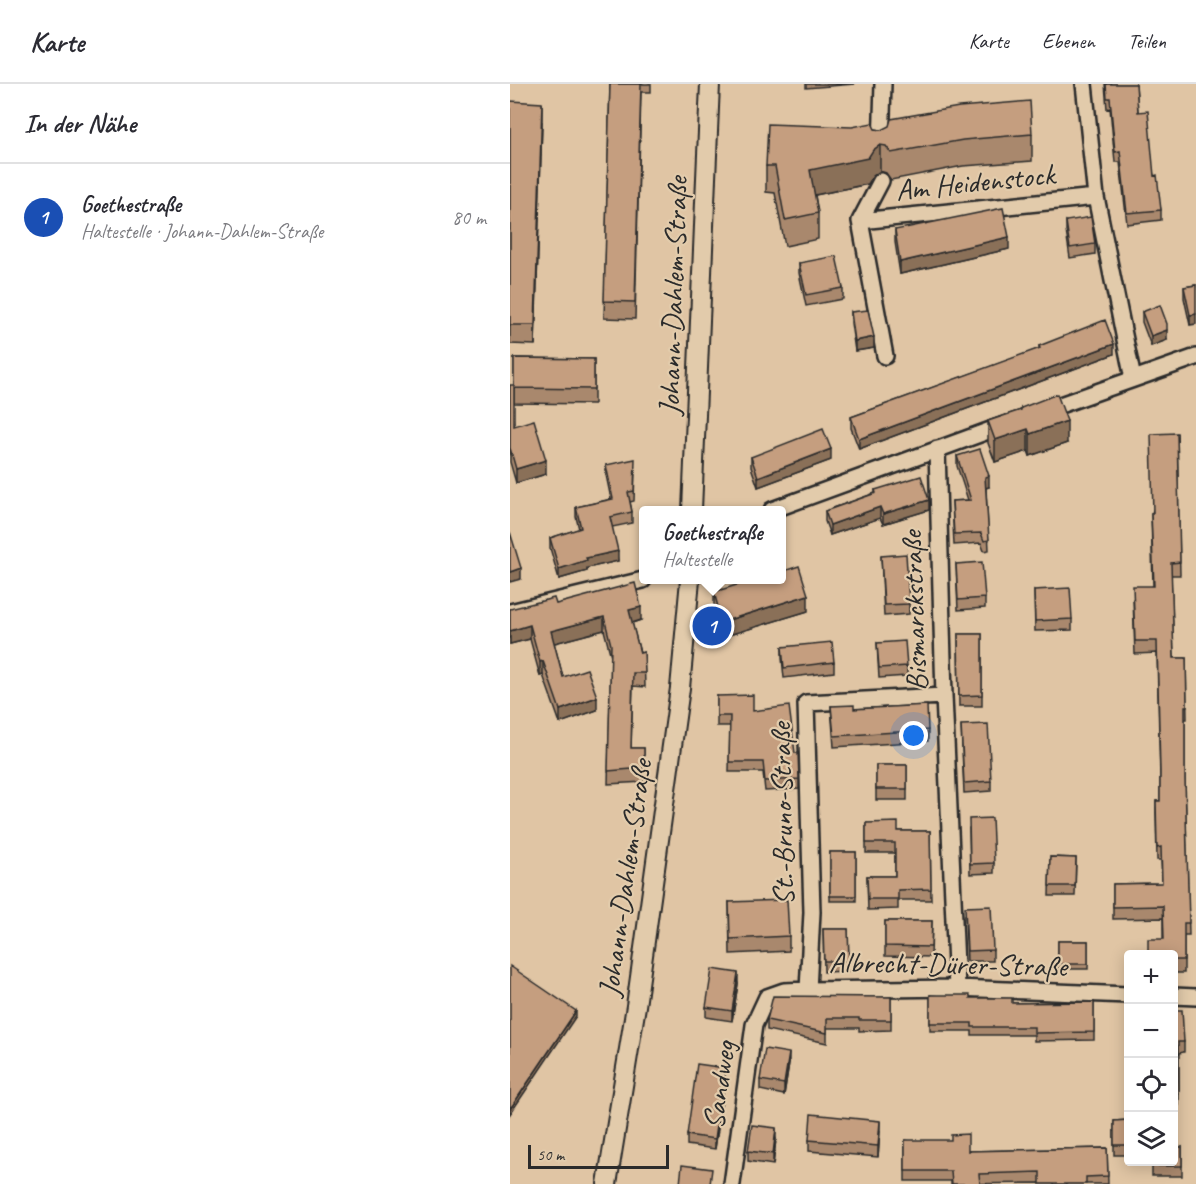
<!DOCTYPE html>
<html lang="de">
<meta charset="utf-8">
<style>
body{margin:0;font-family:Caveat,sans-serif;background:#f2f2f3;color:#2b2b33}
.controls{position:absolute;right:18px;bottom:18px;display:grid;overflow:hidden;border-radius:6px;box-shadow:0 3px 15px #0003}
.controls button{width:54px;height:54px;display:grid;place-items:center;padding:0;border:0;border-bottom:2px solid #e1e1e2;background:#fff;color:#2b2b33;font:30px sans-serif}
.scale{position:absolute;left:18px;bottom:15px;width:141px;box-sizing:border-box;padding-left:6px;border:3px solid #2b2b2b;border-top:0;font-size:16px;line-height:21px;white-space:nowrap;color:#2b2b2b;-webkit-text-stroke:4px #e2cbab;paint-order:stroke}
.you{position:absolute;left:404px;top:652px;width:21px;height:21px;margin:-15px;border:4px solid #fff;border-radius:50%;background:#1a73e8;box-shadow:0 0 0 9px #1a73e833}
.badge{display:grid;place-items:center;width:39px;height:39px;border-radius:50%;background:#b45309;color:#fff;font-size:20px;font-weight:700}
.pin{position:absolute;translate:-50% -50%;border:3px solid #fff;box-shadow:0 2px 6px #0006}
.popup{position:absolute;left:129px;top:422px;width:147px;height:78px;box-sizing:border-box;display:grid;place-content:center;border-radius:6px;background:#fff;filter:drop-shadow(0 2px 4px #0005);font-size:20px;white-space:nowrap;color:#7c7c81}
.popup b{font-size:22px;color:#2b2b33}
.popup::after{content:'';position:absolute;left:50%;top:100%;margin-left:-12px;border:12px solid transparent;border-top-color:#fff}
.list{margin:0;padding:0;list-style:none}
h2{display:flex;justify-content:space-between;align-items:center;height:78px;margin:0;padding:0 24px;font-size:26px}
h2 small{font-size:20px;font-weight:400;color:#7c7c81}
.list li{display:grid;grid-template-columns:39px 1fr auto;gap:18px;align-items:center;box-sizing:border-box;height:108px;padding:0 24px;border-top:2px solid #e1e1e2}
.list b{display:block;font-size:22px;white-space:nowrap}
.list p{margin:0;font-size:20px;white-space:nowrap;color:#7c7c81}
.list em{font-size:20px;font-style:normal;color:#7c7c81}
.icon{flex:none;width:33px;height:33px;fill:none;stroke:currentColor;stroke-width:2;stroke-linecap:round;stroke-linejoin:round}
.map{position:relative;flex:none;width:686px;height:1100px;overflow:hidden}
header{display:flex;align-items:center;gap:36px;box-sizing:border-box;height:84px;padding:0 30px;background:#fff;border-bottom:2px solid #e1e1e2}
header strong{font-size:28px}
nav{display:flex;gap:33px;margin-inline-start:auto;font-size:21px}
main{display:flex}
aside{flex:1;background:#fff}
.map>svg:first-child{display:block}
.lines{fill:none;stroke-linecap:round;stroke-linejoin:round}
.minor-casing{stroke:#2b2b2b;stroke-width:20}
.tertiary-casing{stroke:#2b2b2b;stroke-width:22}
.minor{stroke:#e2cbab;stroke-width:15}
.tertiary{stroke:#e2cbab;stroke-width:18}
.wall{fill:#a9886d;stroke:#2b2b2b;stroke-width:1.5}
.shaded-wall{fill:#8a6f59;stroke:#2b2b2b;stroke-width:1.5}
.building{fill:#c59e7f;stroke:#2b2b2b;stroke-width:1.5}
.labels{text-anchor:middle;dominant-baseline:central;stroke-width:4.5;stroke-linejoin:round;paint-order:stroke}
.street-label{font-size:30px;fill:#2b2b2b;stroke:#e2cbab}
</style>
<header>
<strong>Karte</strong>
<nav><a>Karte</a><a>Ebenen</a><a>Teilen</a></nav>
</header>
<main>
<aside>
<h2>In der Nähe<small></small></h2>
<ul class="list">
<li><span class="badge" style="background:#1a4fb4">1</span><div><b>Goethestraße</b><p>Haltestelle · Johann-Dahlem-Straße</p></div><em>80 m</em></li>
</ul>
</aside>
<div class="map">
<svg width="686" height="1100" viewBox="0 0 686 1100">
<rect width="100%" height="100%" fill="#e0c5a4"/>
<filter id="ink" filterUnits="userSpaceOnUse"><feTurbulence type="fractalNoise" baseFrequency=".0167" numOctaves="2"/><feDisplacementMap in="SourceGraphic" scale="12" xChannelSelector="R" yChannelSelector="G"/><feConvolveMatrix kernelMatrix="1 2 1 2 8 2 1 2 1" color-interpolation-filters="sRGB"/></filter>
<g filter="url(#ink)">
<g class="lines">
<defs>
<path id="minor" d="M574,0l12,113 37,182
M371,63l2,-63
M371,97l-21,40 236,-24
M350,137l25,135
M533,327l153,-54
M427,365l7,247 13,292
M262,426l235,-86
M0,528l133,-32
M298,906l4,-78 -6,-209 138,-7
M664,912l22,1
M222,1100l22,-159 13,-28 17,-6 24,-1 149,-2 171,7"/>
<path id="tertiary" d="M182,426l18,-426
M97,1100l29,-178 44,-318 10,-108"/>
</defs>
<use href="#minor" class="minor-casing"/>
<use href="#tertiary" class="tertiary-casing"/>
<use href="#minor" class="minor"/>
<use href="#tertiary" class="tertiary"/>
</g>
<path class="wall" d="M100,0h41v8h-10l-6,227 -31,-1z
M296,0h49l-49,4z
M595,0h31l2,28 16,64 7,34v10l-34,4 -7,-62h-5l-5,-54 -3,1z
M0,17l32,21 -7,223 -25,-1z
M365,45l6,1 151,4v27l-69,5 -72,14 -5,-7 -6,-2 -7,5 -5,8 -53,11 3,18v26l-33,7 -10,-53 -9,-1v-26z
M556,137l29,23v10l-25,4 -4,-27z
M385,146l114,19 -109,25 -5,-32z
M289,179l44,25v11l-37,7 -7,-33z
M686,201l-6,40 -6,-27v-11z
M341,228l23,36 -19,3 -4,-28z
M632,228l25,28 -16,6 -9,-24z
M529,262l75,8 -255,95 -8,-21v-11l188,-68z
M4,274l80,1v45l-80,-1z
M0,301l4,41 32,48 -30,9 -6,-21z
M511,324l46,35 -37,13 -2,-5 -33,11 -7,-19v-22l33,-11z
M667,349l3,142h-9l3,83h12l1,61h-2v61l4,155h-5v38h-11v-19l-10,-15v-21l-50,1v-35l49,-1 -1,-23h-4l-1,-46v-13h4v-21l-3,-127 -22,1 -2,-55 20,-13 -2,-73h1z
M447,372l32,31 -3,1 3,62 -5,1 -3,-8 -27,2 -2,-44 16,-1 -11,-34z
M241,373l80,3 -73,27 -7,-20z
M96,381l29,5 -1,31 -4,1 2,10v11l-20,4 6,34 -31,7v3l-28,8 -9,-31v-10l29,-9 -3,-12v-10l35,-8 -5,-24z
M365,406l54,20 -46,14 -3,-6 -50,17 -5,-14v-10l50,-18z
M371,472l28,48v10l-25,2z
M446,480l29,34v10l-27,2z
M524,506l38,29v11l-37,1z
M204,508l94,19 -86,26 -8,-30z
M46,520l85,16 -9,3 8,30 4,-1 1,35 -12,-1 -2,62h13v34l-36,2 3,-127 -7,-27 -50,13 9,34 34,33 -37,13 -17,-48 -3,1 -10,-37 -20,5v-35z
M448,550h24v72h-23z
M367,559l30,23v10l-28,2z
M272,563l52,15v10l-50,6 -2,-20z
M207,612l36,15 46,68v10l-34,2 -2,-19h-34l1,-46h-13z
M321,622l23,3 74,21v11l-94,6z
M451,641l30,56v10l-27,2z
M366,681h31v35h-31z
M356,739l32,8h32l1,69h-33v9l-30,1 -1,-34h28v-23h-29z
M459,745l25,34v10l-24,1z
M320,768h26v49h-26z
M540,773l26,1 -1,38h-26z
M219,818l60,34v15l-59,3z
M455,833l28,33v11h-26z
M375,837h47l-1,36 -46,-1z
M313,845h25l1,42 -25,1z
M548,857h30v28h-30z
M228,900l-6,37 -26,-4v-10z
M420,911l82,8 82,-1v38l-60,1v-6h-62v-4h-42z
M381,913v33l-32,1v-3h-32v15l-60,-13v-10z
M663,926l11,32v10l-5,1v52h-6z
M279,979l-5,32 -24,-5v-10z
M215,995l-10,70 -28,-4v-10z
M618,1036v35h-14v-34z
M370,1047l-2,26 -69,-6v-11z
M266,1055l-3,26 -25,-4v-10z
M395,1056l63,11 139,-3 1,36h-68v-1l-89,1v-3h-46z
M672,1063v29h-30v-15z"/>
<path class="shaded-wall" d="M32,19v19l-7,223v-20z
M370,61v26l-7,5 -5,8 -58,12v-26l63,-20z
M499,153v12l-109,25v-12z
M686,230v10l-6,1v-10z
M657,246v10l-16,6v-10z
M364,253v11l-19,3v-10z
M604,260v10l-255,95v-10z
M557,337v22l-37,13v-22z
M518,345v22l-33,11v-22z
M321,365v11l-73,27v-10z
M36,376v14l-30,9v-14z
M479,392v11l-4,1v-11z
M419,416v10l-46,14v-10z
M370,423v11l-50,17v-10z
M108,467v10l-31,7v3l-28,8v-10l27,-11z
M11,484v11l-11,3v-10z
M298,511v16l-86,26v-15z
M131,523v13l-12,4v-14z
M94,533v13l-53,14v-13z
M20,541v14l-20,5v-13z
M33,577v14l-3,1v-14z
M87,613v13l-37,13v-13z
M228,889v11l-6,37v-10z
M66,927v5l-66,98v-5z
M279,969v10l-5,32v-11z
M215,984v11l-10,70v-10z
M370,1037v10l-2,26v-11z
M266,1044v11l-3,26v-11z"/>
<path class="building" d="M100,0h31l-6,218 -31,-1z
M596,0h30l2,28 10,-1 6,65 3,-1 4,35 -34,3 -7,-62 -5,1 -5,-54h-3z
M0,17l32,2 -7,222h-25z
M520,17l2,33 -69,6 -72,13 -5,-7 -6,-1 -7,5 -5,8 -58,12 8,43 -33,7 -10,-54h-9l2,-42 84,3 20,-4 3,6 6,1 8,-4 2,-7 68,-12z
M493,124l6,29 -109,25 -5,-32z
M581,133l4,27 -25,4 -4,-27z
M326,172l7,32 -37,7 -7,-32z
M686,201v29l-6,1 -6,-28z
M650,221l7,19v6l-16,6 -9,-24z
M358,226l6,27 -19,4 -4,-29z
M595,236l9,24 -255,95 -8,-22 189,-69 -1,-2z
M4,274l80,1v30l-80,-1z
M0,301h4v41l20,-6 12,40 -30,9 -6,-21z
M547,310l10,27 -37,13 -2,-5 -33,11 -7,-19 33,-11v-2z
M313,345l8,20 -73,28 -7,-20z
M667,349l3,129 -9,1 3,95h12l1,48h-2v73l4,144h-5v37h-11v-6h-25v-15h16l-1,-33 -50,1v-23l49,-1 -1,-36 -4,1 -1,-47h4v-29l-3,-131h-22l-2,-55h21l-3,-73h2l-2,-79z
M470,365l9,27 -4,1 4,63 -5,1 -3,-8 -27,1 -2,-33 19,-1 -14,-44z
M125,375l-1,32 -6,1 4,20 -22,5 8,34 -32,7 1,2 -28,9 -9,-31 31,-10 -5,-21 37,-8 -7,-34z
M411,392l8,24 -46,14 -3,-7 -50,18 -5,-14 51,-18 -1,-3z
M0,448l11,36 -11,4z
M396,470l3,50 -25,1 -3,-49z
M472,478l3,36 -27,2 -2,-36z
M289,482l9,29 -86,27 -8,-30 42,-13h25v-7z
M125,499l6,24 -12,3 11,43 4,-1 1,21h-12l-2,75h13v20l-36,3 3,-126 -7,-28 -53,14 12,46 24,-8 10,28 -37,13 -17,-49 -3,1 -10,-37 -20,6v-22l44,-11 2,6z
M560,504l2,31 -37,2 -1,-31z
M448,550h24v61l-23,1z
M395,557l2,25 -28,2 -2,-25z
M322,558l2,20 -50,6 -2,-21z
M243,611v16l36,-5 6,47h3l1,26 -34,2 -2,-19h-34l1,-46h-13v-20z
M344,621v4l73,-4 1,25 -94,6 -3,-30z
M478,640l3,57 -27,2 -3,-58z
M366,681h31v24h-31z
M482,734l2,45 -24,1 -1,-45z
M388,738v9h32l1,58 -33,1v9h-30l-1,-23h28v-33h-29v-20z
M320,768h26v44h-26z
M540,773l26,1 -1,28h-26z
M277,816l2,36 -59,3 -1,-37z
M481,822l2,44 -26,1 -2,-44z
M375,837h47l-1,26 -46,-1z
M313,845h25l1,32h-25z
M548,857h30v23h-30z
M0,882l66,45 -66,98z
M202,885l26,4 -6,38 -26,-4z
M420,911h40v3h42v5l82,-1v30l-60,1v-6h-62v-4h-42z
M263,912l118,1v23h-32v-2h-32v15l-60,-13z
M663,926h9l2,32h-6l1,52h-6z
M255,965l24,4 -5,31 -24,-4z
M187,980l28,4 -10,71 -28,-4z
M301,1030l69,7 -2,25 -69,-6z
M618,1036v25h-14v-24z
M242,1041l24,3 -3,26 -25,-3z
M458,1050v17l139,-3 1,28 -22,1v7h-46v-12l-61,2 1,10h-28l-1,-13h-46v-31h46v-5z
M663,1063h9v19h-30v-5h21z
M172,1081l30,4 -2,15h-30z"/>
</g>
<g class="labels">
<g class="street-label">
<text transform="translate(465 98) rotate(-6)">Am Heidenstock</text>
<text transform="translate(163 212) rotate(-88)">Johann-Dahlem-Straße</text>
<text transform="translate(404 527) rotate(-92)">Bismarckstraße</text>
<text transform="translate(272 730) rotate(-91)">St.-Bruno-Straße</text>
<text transform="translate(115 794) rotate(-82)">Johann-Dahlem-Straße</text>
<text transform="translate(438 880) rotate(1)">Albrecht-Dürer-Straße</text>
<text transform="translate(209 1001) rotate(-82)">Sandweg</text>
</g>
</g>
</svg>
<div class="controls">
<button>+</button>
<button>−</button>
<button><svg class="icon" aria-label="locate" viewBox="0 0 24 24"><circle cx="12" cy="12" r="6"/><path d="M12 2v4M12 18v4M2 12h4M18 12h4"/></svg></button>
<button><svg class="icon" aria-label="layers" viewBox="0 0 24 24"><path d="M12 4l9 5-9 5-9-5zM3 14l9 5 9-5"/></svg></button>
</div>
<div class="scale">50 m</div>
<div class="you"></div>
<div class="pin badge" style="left:202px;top:542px;background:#1a4fb4">1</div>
<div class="popup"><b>Goethestraße</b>Haltestelle</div>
</div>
</main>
